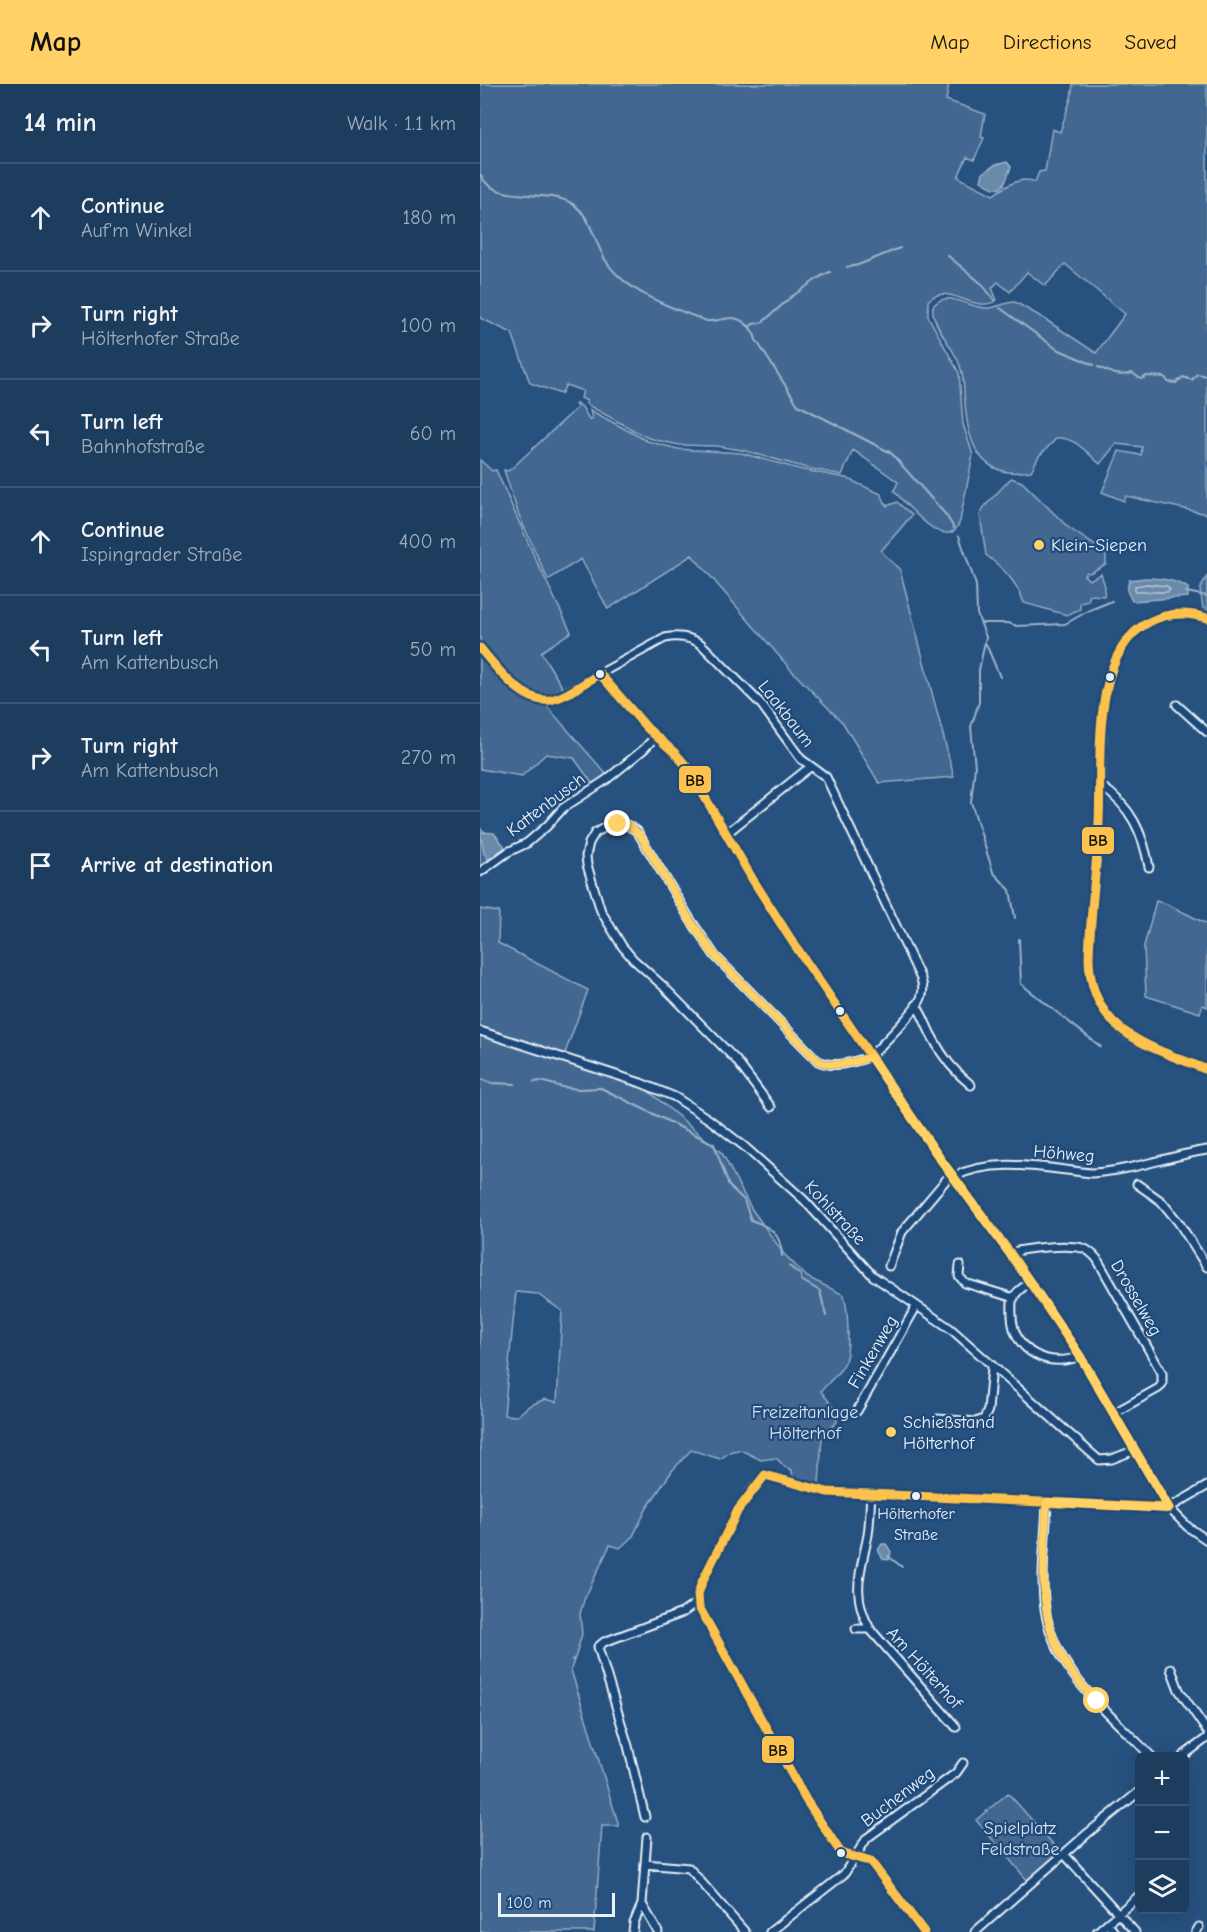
<!DOCTYPE html>
<meta charset="utf-8">
<style>
body{margin:0;font-family:"Comic Neue",sans-serif;background:#2a4868;color:#f1f3f6}
.controls{position:absolute;right:18px;bottom:18px;display:grid;overflow:hidden;border-radius:9px;box-shadow:0 6px 24px #0002}
.controls button{width:54px;height:54px;display:grid;place-items:center;padding:0;border:0;border-bottom:2px solid #3b5674;background:#1d3d5f;color:#f1f3f6;font:30px sans-serif}
.scale{position:absolute;left:18px;bottom:15px;width:117px;box-sizing:border-box;padding-left:6px;border:3px solid #e8f1f8;border-top:0;font-size:16px;line-height:21px;white-space:nowrap;color:#e8f1f8;-webkit-text-stroke:4px #1f4a7a;paint-order:stroke}
.stop{position:absolute;width:18px;height:18px;margin:-14px;border:4px solid #ffd166;border-radius:50%;background:#fff}
.stop.end{background:#ffd166;border-color:#fff;box-shadow:0 2px 6px #0008}
.list{margin:0;padding:0;list-style:none}
h2{display:flex;justify-content:space-between;align-items:center;height:78px;margin:0;padding:0 24px;font-size:26px}
h2 small{font-size:20px;font-weight:400;color:#a0aebd}
.list li{display:grid;grid-template-columns:39px 1fr auto;gap:18px;align-items:center;box-sizing:border-box;height:108px;padding:0 24px;border-top:2px solid #3b5674}
.list b{display:block;font-size:22px;white-space:nowrap}
.list p{margin:0;font-size:20px;white-space:nowrap;color:#a0aebd}
.list em{font-size:20px;font-style:normal;color:#a0aebd}
.icon{flex:none;width:33px;height:33px;fill:none;stroke:currentColor;stroke-width:2;stroke-linecap:round;stroke-linejoin:round}
.map{position:relative;flex:none;width:727px;height:1848px;overflow:hidden}
header{display:flex;align-items:center;gap:36px;box-sizing:border-box;height:84px;padding:0 30px;background:#ffd166;color:#111}
header strong{font-size:28px}
nav{display:flex;gap:33px;margin-inline-start:auto;font-size:21px}
main{display:flex}
aside{flex:1;background:#1d3d5f}
.map>svg:first-child{display:block}
.green{fill:#436891;stroke:#96acc4;stroke-width:1.5;fill-rule:evenodd}
.water{fill:#6b8aaa;stroke:#9db3c9;stroke-width:1.5}
.lines{fill:none;stroke-linecap:round;stroke-linejoin:round}
.shore{stroke:#b6c8d9;stroke-width:1.5}
.stream{stroke:#9db3c9;stroke-width:2}
.minor-casing{stroke:#e8f1f8;stroke-width:11}
.minor{stroke:#1f4a7a;stroke-width:7}
.bus-1-casing{stroke:#1f4a7a;stroke-width:14}
.bus-1{stroke:#fcc24d;stroke-width:9}
.route{stroke:#ffd166;stroke-width:8}
.poi-dot{fill:#ffd166;stroke:#1f4a7a;stroke-width:2}
.bus-dot{fill:#e8f1f8;stroke:#1f4a7a;stroke-width:2}
.labels{text-anchor:middle;dominant-baseline:central;stroke-width:4.5;stroke-linejoin:round;paint-order:stroke}
.bus-label{font-size:16px;fill:#e8f1f8;stroke:#1f4a7a}
.poi-label{font-size:18px;fill:#e8f1f8;stroke:#1f4a7a;text-anchor:start}
.street-label{font-size:18px;fill:#e8f1f8;stroke:#1f4a7a}
.park-label{font-size:18px;fill:#d8e3ee;stroke:#1f4a7a}
.line-badge{stroke:#1f4a7a;stroke-width:2}
.pale-badge-label{font-size:16px;text-anchor:middle;font-weight:bold;fill:#111}
</style>
<header>
<strong>Map</strong>
<nav><a>Map</a><a>Directions</a><a>Saved</a></nav>
</header>
<main>
<aside>
<h2>14 min<small>Walk · 1.1 km</small></h2>
<ul class="list">
<li><svg class="icon" aria-label="ahead" viewBox="0 0 24 24"><path d="M12 20V5M6 11l6-6 6 6"/></svg><div><b>Continue</b><p>Auf'm Winkel</p></div><em>180 m</em></li>
<li><svg class="icon" aria-label="right" viewBox="0 0 24 24"><path d="M7 20v-9h11M14 6l5 5-5 5"/></svg><div><b>Turn right</b><p>Hölterhofer Straße</p></div><em>100 m</em></li>
<li><svg class="icon" aria-label="left" viewBox="0 0 24 24"><path d="M17 20v-9H6M10 6l-5 5 5 5"/></svg><div><b>Turn left</b><p>Bahnhofstraße</p></div><em>60 m</em></li>
<li><svg class="icon" aria-label="ahead" viewBox="0 0 24 24"><path d="M12 20V5M6 11l6-6 6 6"/></svg><div><b>Continue</b><p>Ispingrader Straße</p></div><em>400 m</em></li>
<li><svg class="icon" aria-label="left" viewBox="0 0 24 24"><path d="M17 20v-9H6M10 6l-5 5 5 5"/></svg><div><b>Turn left</b><p>Am Kattenbusch</p></div><em>50 m</em></li>
<li><svg class="icon" aria-label="right" viewBox="0 0 24 24"><path d="M7 20v-9h11M14 6l5 5-5 5"/></svg><div><b>Turn right</b><p>Am Kattenbusch</p></div><em>270 m</em></li>
<li><svg class="icon" aria-label="arrive" viewBox="0 0 24 24"><path d="M6 21V4h12l-3 4 3 4H6"/></svg><div><b>Arrive at destination</b></div></li>
</ul>
</aside>
<div class="map">
<svg width="727" height="1848" viewBox="0 0 727 1848">
<rect width="100%" height="100%" fill="#27517f"/>
<filter id="ink" filterUnits="userSpaceOnUse"><feTurbulence type="fractalNoise" baseFrequency=".0167" numOctaves="2"/><feDisplacementMap in="SourceGraphic" scale="12" xChannelSelector="R" yChannelSelector="G"/><feConvolveMatrix kernelMatrix="1 2 1 2 8 2 1 2 1" color-interpolation-filters="sRGB"/></filter>
<g filter="url(#ink)">
<path class="green" d="M0,0h469l-3,16 39,14 -4,23 3,1 -10,22 -7,-3 -9,20 35,18c12,-8 28,-20 42,-13l4,-10 6,-1 7,-42 8,3 11,-34 2,-14h134v430l-81,-18 -2,5 -22,-9 17,-41 22,4 1,-8 -26,-3 -16,20c-13,-11 -25,-27 -43,-26l-18,18 -8,15c-7,1 -16,2 -23,1 -34,-5 -41,-40 -43,-68 -2,-15 0,-27 -6,-41 -6,-16 -29,-40 -26,-57 14,-18 36,3 54,2 10,0 18,-6 28,-6l28,16 53,35 29,-39 -60,-50 -20,22 -18,-14 -17,20 -12,-10 -6,6 5,12c-21,16 -50,-20 -69,1v15l31,57 4,51 10,31 -13,66c-12,36 -54,-18 -66,-30l4,-9 -45,-32 -11,25 -35,-7 -65,-18 -26,-4 -37,-1 -23,-5 -10,-3 -60,-33 1,-3 -6,-3 2,-7 -17,-6 -5,9 -31,-11 -18,-50 -32,-15z
M97,319l5,4 7,12h3l-2,-9 57,31 31,8 63,4 58,16 47,9 35,16 6,12 10,-4 15,13 -31,36 19,19 54,207 -75,6 -36,-60 -51,-52 -100,-116 -84,54 -27,-50 -33,21 -30,-67 -14,-43 4,1 5,-4 65,-60 -3,-2z
M0,376l12,11 4,-1 39,88 36,74 -30,20 23,38c-7,3 -14,8 -23,7 -20,-2 -48,-36 -61,-51z
M531,394l11,4 47,46 37,25v11l-16,9 -3,-1 -3,3 5,5 12,-6 4,12 -1,10 -14,-1 -2,6 -8,2v6l-13,6 -43,-12c-8,-22 -20,-34 -38,-48l-6,-40 4,-8z
M727,492v40l-3,-2 -4,-25z
M0,566l38,42 26,11 64,73 -14,10 -20,-28 -28,-4 -24,22 -42,-7z
M0,744l27,21 -27,21z
M676,817l11,3 40,20v83l-4,-2 -3,8 -54,-17 -2,-50z
M0,825l19,3 -1,31 90,47 -24,66 -84,-25z
M0,948l161,53 81,68 29,55 33,46 23,23 37,18c4,15 7,57 -1,71 -6,9 -15,17 -22,25l12,16 4,15 -15,14 -3,48 -26,-6 -1,-8 -7,-3 -9,-9 -15,2 -20,-10 -9,1 -12,8 -29,-9 -19,21 -25,37 -14,28 -13,12 -10,-3 -26,55 -4,14 2,20 -7,24 -4,2h3l-3,10 48,156h-17l-8,106h-114zM36,1208l21,2 25,17 -5,91 -12,-3 -16,7 -12,10 -13,-1z
M528,1709l52,59 -33,28 -51,-60z"/>
<path class="water" d="M527,78l4,5c-8,21 -8,29 -30,14l2,-8 12,-8z
M666,494c15,0 30,2 42,10v9l-56,4 -5,-10 2,-11z
M0,748l14,1 11,14 -16,13 -5,-7z
M402,1460h4l5,8 -2,8 -6,-1 -5,-9z"/>
<g class="lines">
<path class="shore" d="M667,500l20,2 3,4 -3,2h-32v-6z"/>
<path class="stream" d="M0,90c13,31 66,14 91,29 20,11 24,41 35,58 19,31 68,48 101,60 9,1 16,-3 25,-3 11,0 22,12 24,22l42,65 93,48 55,62 8,13
M467,171l35,29 12,16
M367,183l11,-2 42,-17
M520,224l57,41 37,16
M268,241l2,2 3,-3 10,-2 28,-25 29,-20 10,-5
M618,283c12,5 21,11 34,6l9,6 6,-3 18,1 3,5 8,1 7,-6 9,3 5,-6 10,2
M479,452l17,49 1,29 9,23 -7,33v32l-8,25 4,40 -4,35 22,70 17,18 5,28
M706,508l21,4
M502,539h26l9,3 48,-2 25,-14 22,-9
M506,560l14,33
M539,855l2,45 80,63
M0,995l11,4 24,1
M54,998l7,-1 21,6 17,2 22,-1 113,56 15,42 15,14 7,20c19,7 30,12 31,36
M309,1182l12,9v5l19,11 6,25
M408,1472l14,11"/>
<defs>
<path id="minor" d="M727,534c-34,-13 -72,3 -89,35 -22,43 -15,127 -19,176 -3,32 -6,64 -8,96 -1,17 -4,37 0,54 3,13 10,27 17,37 22,32 67,39 99,54
M0,564c17,20 42,56 72,52l113,-62c14,-3 25,-1 36,6l60,60 40,55 25,18 95,202c2,6 3,12 0,19 -5,14 -39,46 -51,59 -17,5 -35,12 -52,4l-103,-105 -25,-37 -53,-88 -10,-6h-18l-14,8 -6,10 -3,13 1,9 14,46 21,35 11,13 30,27 73,74 35,47
M120,590l47,54 28,25 13,15 65,112 37,58 151,222 69,93 70,103 89,152 19,19 19,13
M697,621l30,27
M621,702c30,20 42,47 48,81
M247,749l83,-66
M0,788l28,-20 19,-9 20,-17 16,-18 43,-28 38,-31 12,-13
M436,921c8,11 11,24 18,35 9,18 22,33 37,45
M0,947l161,52 34,14 35,23 35,27 59,53 69,76 78,53 148,131 13,-1 23,-9
M473,1093c43,-21 94,-8 139,-4 39,-2 76,-17 115,-23
M657,1100l24,17 18,22 28,44
M530,1169c15,-5 57,-9 72,-5 7,2 11,6 15,11l65,114v11l-3,4 -45,25
M480,1181l-1,11 6,7 49,15
M409,1182l13,-34 49,-58
M551,1198c-7,4 -14,9 -18,16 -2,5 -1,12 -1,18 1,36 38,53 68,40
M377,1327l59,-104
M458,1335l38,3 8,-3 4,-9 4,-43
M391,1409c-1,14 -1,28 -3,42 -7,36 -18,58 2,94l86,98
M567,1418c-1,35 -7,72 -2,107 9,63 64,104 106,147
M689,1424l38,-22
M376,1545h14
M691,1585l8,21 28,41
M703,1672l24,-18
M165,1733l-17,-71 -30,-99 6,-5 78,-29 16,-11
M584,1770l71,78
M165,1780l44,4 56,64
M162,1820l16,28
M627,1839l7,9
M153,1848l1,-9 8,-19 5,-67
M290,1848l74,-58 23,-36 89,-65 7,-10
M444,1848l-53,-70 -30,-9 -35,-53 -107,-193 -1,-13 4,-12c14,-30 39,-86 63,-107l32,10 30,7 342,16
M495,1848l113,-99 52,-42
M617,1848l43,-37
M716,1848l3,-5"/>
</defs>
<use href="#minor" class="minor-casing"/>
<use href="#minor" class="minor"/>
<defs>
<path id="bus-1" d="M727,534c-20,-6 -39,-6 -58,4 -60,31 -47,142 -50,200 -2,46 -9,91 -10,137 2,75 61,87 118,111
M0,564c15,18 43,56 70,52 17,-3 35,-18 50,-26l47,54 28,25 13,15 65,112 37,58 151,222 69,93 70,103 89,152
M444,1848l-53,-70 -30,-9 -35,-53 -107,-193 -1,-13 4,-12 36,-72 27,-35 62,17 342,16"/>
</defs>
<use href="#bus-1" class="bus-1-casing"/>
<use href="#bus-1" class="bus-1"/>
</g>
</g>
<g class="lines" filter="url(#ink)">
<path class="route" d="M138,740l12,2 10,9 50,85 25,36 103,105c17,8 35,1 52,-4l71,103 97,133 42,63 89,153 -122,-7c-4,80 -15,139 50,199"/>
</g>
<g class="poi-dot">
<circle cx="559" cy="461" r="6"/>
<circle cx="411" cy="1348" r="6"/>
</g>
<g class="bus-dot">
<circle cx="120" cy="590" r="5"/>
<circle cx="630" cy="593" r="5"/>
<circle cx="360" cy="927" r="5"/>
<circle cx="436" cy="1412" r="5"/>
<circle cx="361" cy="1769" r="5"/>
</g>
<g class="labels">
<g class="bus-label">
<text x="436" y="1430">Hölterhofer<tspan x="436" dy="21">Straße</tspan></text>
</g>
<g class="poi-label">
<text x="571" y="461">Klein-Siepen</text>
<text x="423" y="1338">Schießstand<tspan x="423" dy="21">Hölterhof</tspan></text>
</g>
<g class="street-label">
<text transform="translate(306 630) rotate(52)">Laakbaum</text>
<text transform="translate(66 721) rotate(-37)">Kattenbusch</text>
<text transform="translate(584 1070) rotate(5)">Höhweg</text>
<text transform="translate(355 1129) rotate(47)">Kohlstraße</text>
<text transform="translate(656 1214) rotate(60)">Drosselweg</text>
<text transform="translate(393 1268) rotate(-60)">Finkenweg</text>
<text transform="translate(444 1584) rotate(48)">Am Hölterhof</text>
<text transform="translate(418 1713) rotate(-37)">Buchenweg</text>
</g>
<g class="park-label">
<text x="325" y="1328">Freizeitanlage<tspan x="325" dy="21">Hölterhof</tspan></text>
<text x="540" y="1744">Spielplatz<tspan x="540" dy="21">Feldstraße</tspan></text>
</g>
</g>
<g class="line-badge">
<rect x="198" y="681" width="34" height="29" rx="6" fill="#fcc24d"/>
<rect x="601" y="742" width="34" height="29" rx="6" fill="#fcc24d"/>
<rect x="281" y="1651" width="34" height="29" rx="6" fill="#fcc24d"/>
</g>
<g class="pale-badge-label">
<text x="215" y="702">BB</text>
<text x="618" y="762">BB</text>
<text x="298" y="1672">BB</text>
</g>
</svg>
<div class="controls">
<button>+</button>
<button>−</button>
<button><svg class="icon" aria-label="layers" viewBox="0 0 24 24"><path d="M12 4l9 5-9 5-9-5zM3 14l9 5 9-5"/></svg></button>
</div>
<div class="scale">100 m</div>
<div class="stop" style="left:617px;top:1617px"></div>
<div class="stop end" style="left:138px;top:740px"></div>
</div>
</main>
